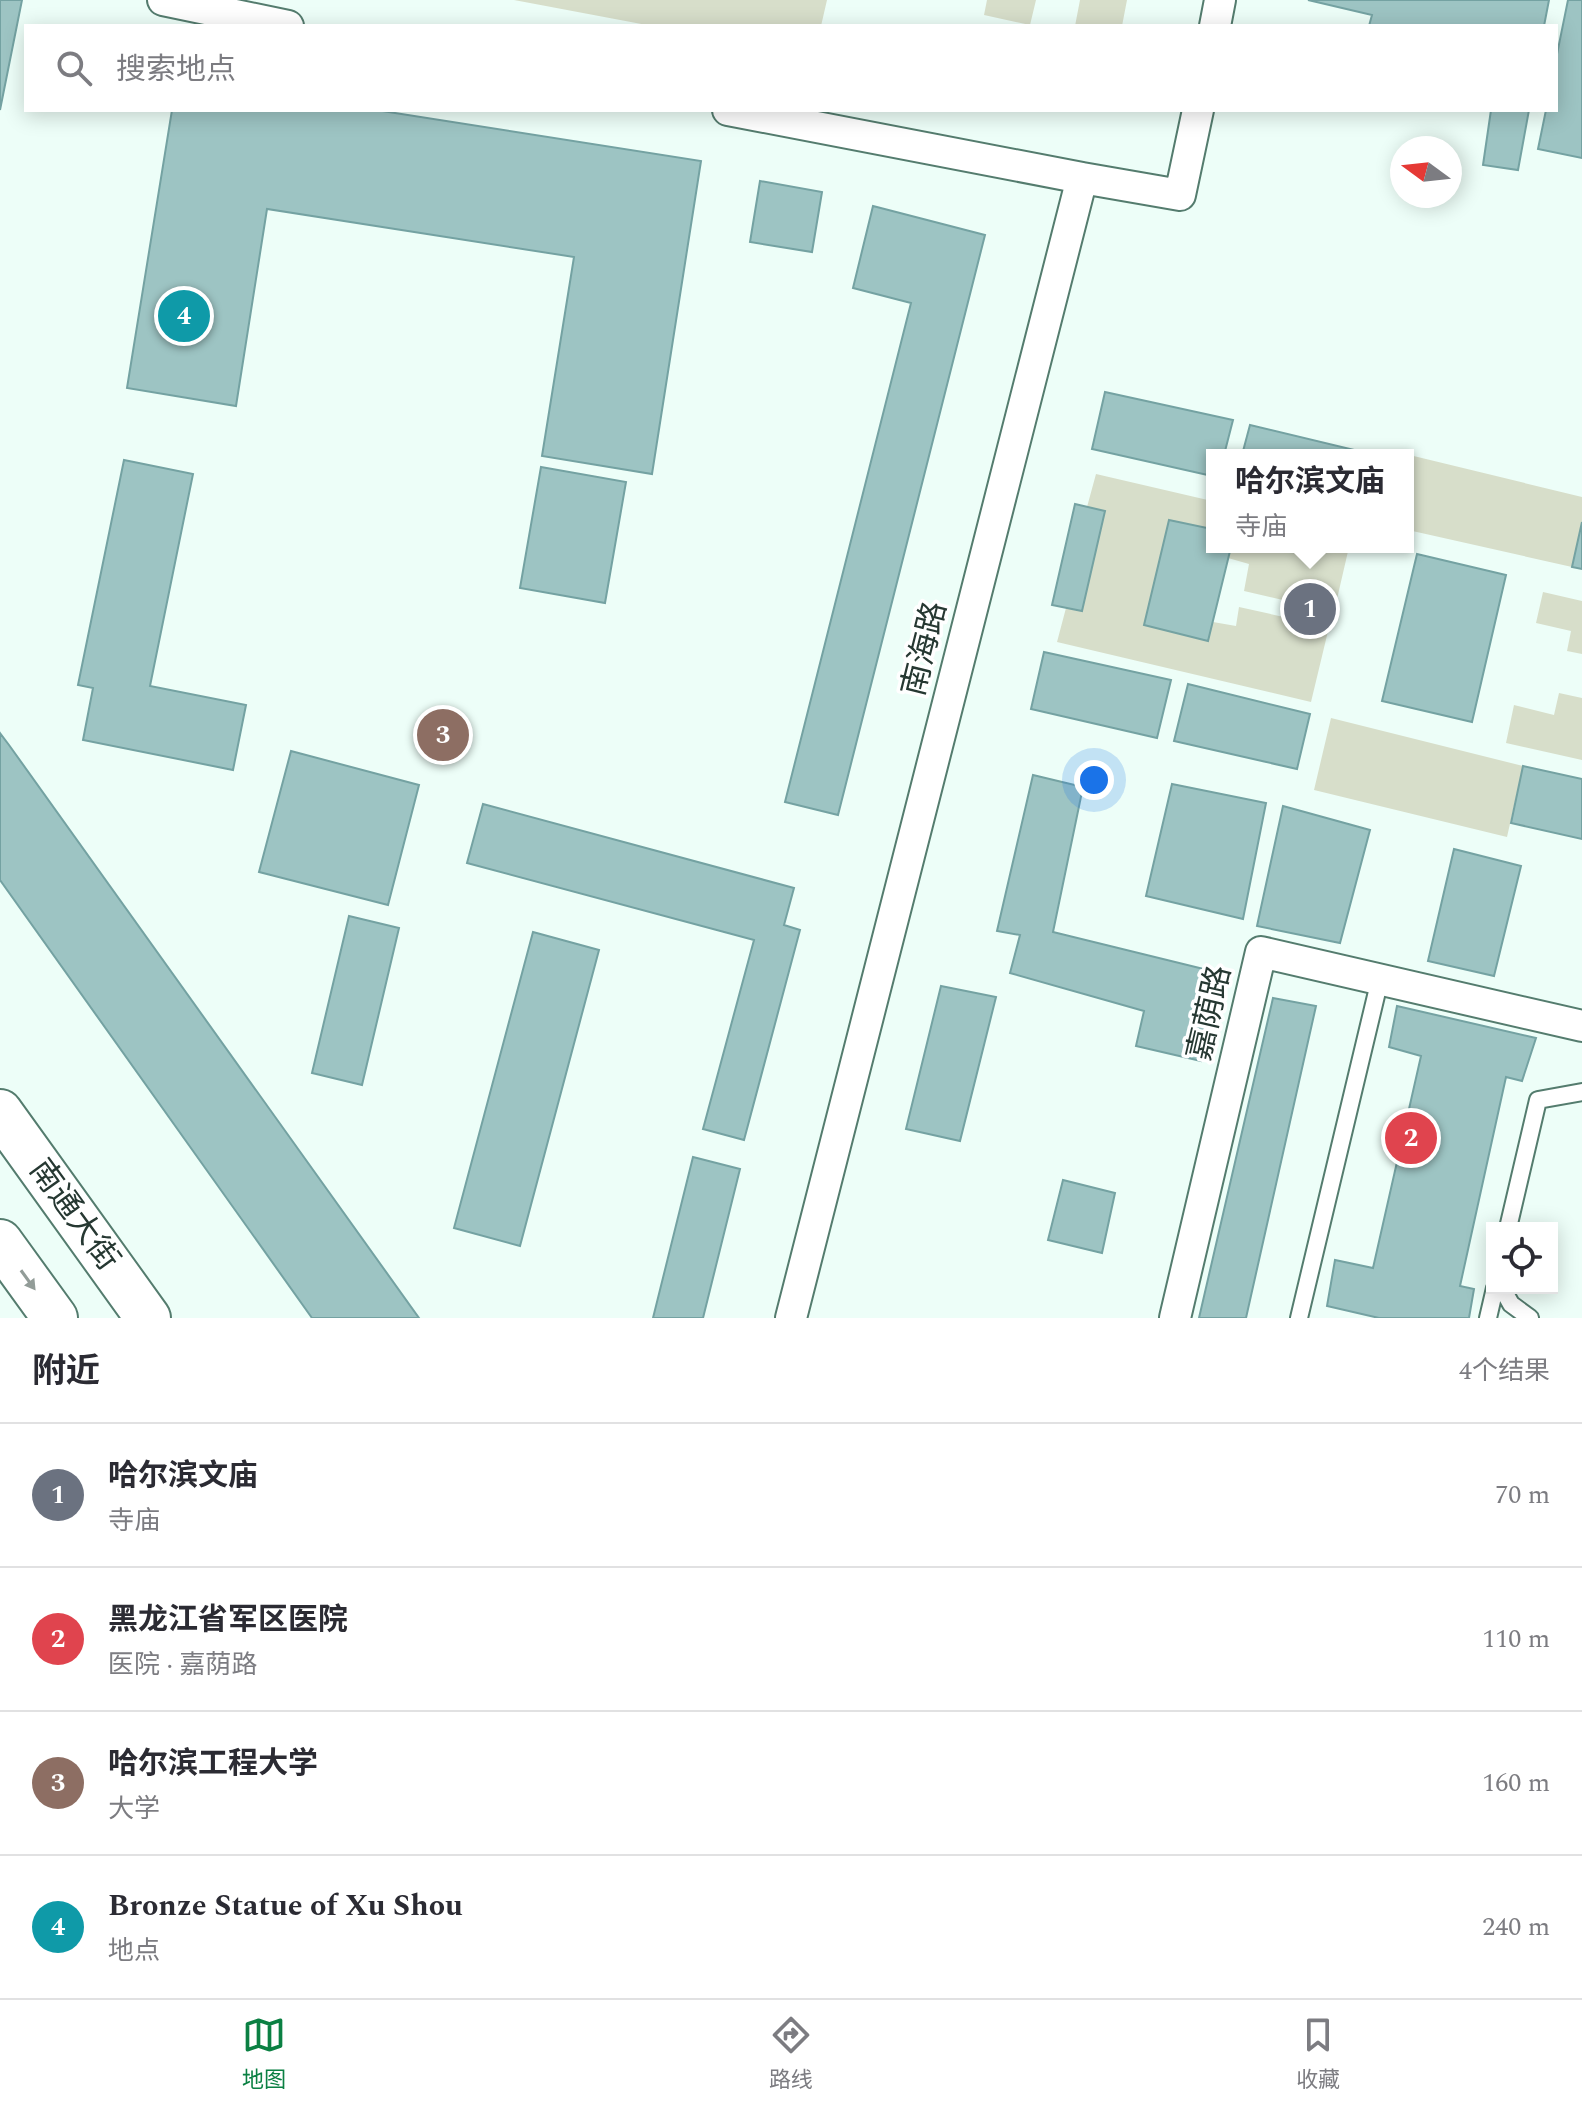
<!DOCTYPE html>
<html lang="zh">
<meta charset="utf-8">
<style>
body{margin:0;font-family:Spectral,"Noto Sans SC",serif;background:#f7f7f7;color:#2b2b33}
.controls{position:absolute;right:24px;bottom:24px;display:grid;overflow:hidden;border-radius:0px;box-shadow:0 4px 20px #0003}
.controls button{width:72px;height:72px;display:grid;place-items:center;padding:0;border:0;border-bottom:2px solid #e1e1e2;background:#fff;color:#2b2b33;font:40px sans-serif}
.compass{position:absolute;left:1390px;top:136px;width:72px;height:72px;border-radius:50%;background:#fff;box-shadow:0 4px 20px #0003;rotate:285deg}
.you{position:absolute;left:1094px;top:780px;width:28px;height:28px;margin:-20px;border:6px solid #fff;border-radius:50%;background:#1a73e8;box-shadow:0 0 0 12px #1a73e833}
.badge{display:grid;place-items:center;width:52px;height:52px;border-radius:50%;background:#0b8043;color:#fff;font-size:26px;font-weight:700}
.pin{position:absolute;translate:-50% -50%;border:4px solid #fff;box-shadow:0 2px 8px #0006}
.popup{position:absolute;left:1206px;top:449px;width:208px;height:104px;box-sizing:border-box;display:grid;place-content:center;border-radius:0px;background:#fff;filter:drop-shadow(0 2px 6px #0005);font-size:26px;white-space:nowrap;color:#7c7c81}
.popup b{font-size:30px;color:#2b2b33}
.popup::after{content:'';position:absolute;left:50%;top:100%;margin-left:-16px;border:16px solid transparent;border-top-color:#fff}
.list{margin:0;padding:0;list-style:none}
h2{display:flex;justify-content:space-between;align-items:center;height:104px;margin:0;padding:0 32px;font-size:34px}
h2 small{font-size:26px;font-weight:400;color:#7c7c81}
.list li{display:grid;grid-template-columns:52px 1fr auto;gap:24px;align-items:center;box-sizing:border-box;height:144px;padding:0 32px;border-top:2px solid #e1e1e2}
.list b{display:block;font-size:30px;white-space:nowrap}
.list p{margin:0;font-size:26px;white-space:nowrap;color:#7c7c81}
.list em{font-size:26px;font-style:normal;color:#7c7c81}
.icon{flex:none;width:44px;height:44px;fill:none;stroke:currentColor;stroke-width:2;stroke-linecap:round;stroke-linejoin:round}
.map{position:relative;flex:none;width:1582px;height:1318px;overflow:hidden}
.search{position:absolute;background:#fff;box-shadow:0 4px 20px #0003;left:24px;right:24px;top:24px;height:88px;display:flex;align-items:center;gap:20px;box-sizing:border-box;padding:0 28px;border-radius:0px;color:#7c7c81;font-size:30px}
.sheet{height:680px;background:#fff}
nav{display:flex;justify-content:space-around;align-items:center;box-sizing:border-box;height:112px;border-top:2px solid #e1e1e2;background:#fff;font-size:22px;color:#7c7c81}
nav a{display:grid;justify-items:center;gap:4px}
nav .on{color:#0b8043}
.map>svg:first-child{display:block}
.green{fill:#d7deca}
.building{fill:#9dc4c3;stroke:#74a2a2;stroke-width:2}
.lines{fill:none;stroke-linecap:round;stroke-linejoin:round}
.lane-casing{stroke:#547c6e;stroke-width:20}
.street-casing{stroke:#547c6e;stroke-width:34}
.highway-casing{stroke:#547c6e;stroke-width:48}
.lane{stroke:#fff;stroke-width:16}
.street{stroke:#fff;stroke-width:30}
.highway{stroke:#fff;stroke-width:44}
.oneway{fill:#929c98}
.labels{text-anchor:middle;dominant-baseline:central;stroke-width:7;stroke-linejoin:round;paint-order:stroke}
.street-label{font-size:32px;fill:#263832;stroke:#fff}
</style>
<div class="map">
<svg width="1582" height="1318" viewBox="0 0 1582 1318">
<rect width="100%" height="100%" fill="#edfef8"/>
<path class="green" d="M514,0h313l-6,26h-169z
M987,0h49l-6,25 -46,-10z
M1080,0h47l-5,26h-47z
M1393,451l189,46v25l-10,45 -164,-37v-75h-16z
M1096,474l116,27v46h137l-15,65 -90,-21 5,-27 -21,-6 -15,64 23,4 3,-19 90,20 -18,75 -254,-60 9,-34 16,3 5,-104z
M1543,592l39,9v53l-15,-3 4,-20 -35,-8z
M1559,693l23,5v62l-76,-17 8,-38 40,10z
M1331,718l192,48 -16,71 -193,-47z"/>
<path class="building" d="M0,0h22l-22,110z
M1308,0h241l-5,26h-175l3,-11z
M1568,0h14v158l-44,-9 8,-39h10v-51z
M172,110h204l325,51 -49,313 -110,-18 32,-199 -307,-48 -31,197 -109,-18z
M1491,110h38l-11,60 -35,-5z
M760,181l62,11 -10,60 -62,-10z
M873,206l112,29 -147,580 -53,-13 126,-499 -58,-15z
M1105,392l128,28 -9,35h-12v21l-120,-27z
M1250,425l121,29v1h-129z
M124,460l69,14 -43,212 96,19 -13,65 -150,-30 10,-52 -15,-3z
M541,467l85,15 -21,121 -85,-15z
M1075,504l30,7 -23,100 -30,-6z
M1169,520l43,9v18h19l-23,94 -64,-16z
M1582,522v47l-10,-2z
M1417,554l89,21 -34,147 -90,-21z
M1044,652l127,28 -14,58 -126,-29z
M1188,684l122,30 -13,55 -123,-28z
M0,733l9,12 410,573h-107l-312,-438z
M291,751l128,34 -31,120 -129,-33z
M1523,766l59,13v60l-71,-16z
M1033,775l50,12 -30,145 167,41 -19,88 -65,-15 8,-35 -134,-38 10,-38 -23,-4z
M1172,784l94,19 -23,116 -97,-23z
M483,804l311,84 -10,37 16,5 -56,210 -41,-11 51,-189 -287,-77z
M1283,806l87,24 -30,113 -83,-17z
M1454,849l67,17 -27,110 -66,-15z
M349,916l50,12 -37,157 -50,-12z
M533,932l66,18 -79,296 -66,-18z
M941,986l55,11 -36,144 -54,-12z
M1273,998l43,8 -70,312h-47z
M1397,1006l139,32 -14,43 -16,-4 -46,209 14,3 -5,29h-90l-52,-12 8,-46 38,8 48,-212 -32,-9z
M693,1157l47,12 -37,149h-50z
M1063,1180l52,13 -13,60 -54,-13z"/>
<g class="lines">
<defs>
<path id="lane" d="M1508,1228l30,-128 44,-8
M1502,1288l9,16 19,14
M1299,1318l81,-339
M1488,1318l7,-30"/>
<path id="street" d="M163,0l125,26
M1215,26l5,-26
M728,110l354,68
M791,1318l291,-1140 98,17 18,-85
M1175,1318l86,-366 321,74"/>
<path id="highway" d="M0,1112l148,206
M0,1242l55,76"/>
</defs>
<use href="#lane" class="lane-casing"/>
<use href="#street" class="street-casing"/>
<use href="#highway" class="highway-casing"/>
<use href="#lane" class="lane"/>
<use href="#street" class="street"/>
<use href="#highway" class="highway"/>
</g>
<defs><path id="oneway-solid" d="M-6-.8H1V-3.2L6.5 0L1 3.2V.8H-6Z" transform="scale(2)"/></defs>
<use class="oneway" href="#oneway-solid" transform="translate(28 1280) rotate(54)"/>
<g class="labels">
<g class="street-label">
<text transform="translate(925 649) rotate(-76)">南海路</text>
<text transform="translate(1210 1013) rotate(-77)">嘉荫路</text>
<text transform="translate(74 1215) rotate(54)">南通大街</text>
</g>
</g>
</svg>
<div class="controls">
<button><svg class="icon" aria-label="locate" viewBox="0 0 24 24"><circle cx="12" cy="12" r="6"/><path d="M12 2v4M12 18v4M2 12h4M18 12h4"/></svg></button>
</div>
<svg class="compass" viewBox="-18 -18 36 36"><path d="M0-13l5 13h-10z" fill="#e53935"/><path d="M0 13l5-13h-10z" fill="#7c7c81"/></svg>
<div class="you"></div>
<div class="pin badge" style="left:1310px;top:609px;background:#6b7280">1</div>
<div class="popup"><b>哈尔滨文庙</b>寺庙</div>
<div class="pin badge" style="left:1411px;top:1138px;background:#e0444e">2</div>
<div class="pin badge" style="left:443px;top:735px;background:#8d6e63">3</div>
<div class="pin badge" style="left:184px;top:316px;background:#0f9aa8">4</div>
<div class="search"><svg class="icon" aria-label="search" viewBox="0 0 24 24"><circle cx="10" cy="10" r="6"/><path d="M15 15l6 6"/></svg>搜索地点</div>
</div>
<section class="sheet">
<h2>附近<small>4个结果</small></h2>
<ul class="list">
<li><span class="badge" style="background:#6b7280">1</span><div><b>哈尔滨文庙</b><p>寺庙</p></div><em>70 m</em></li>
<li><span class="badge" style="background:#e0444e">2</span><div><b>黑龙江省军区医院</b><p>医院 · 嘉荫路</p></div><em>110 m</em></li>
<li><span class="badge" style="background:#8d6e63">3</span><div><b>哈尔滨工程大学</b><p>大学</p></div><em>160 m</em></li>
<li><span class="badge" style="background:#0f9aa8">4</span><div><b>Bronze Statue of Xu Shou</b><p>地点</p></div><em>240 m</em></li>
</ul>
</section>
<nav>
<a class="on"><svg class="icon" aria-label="map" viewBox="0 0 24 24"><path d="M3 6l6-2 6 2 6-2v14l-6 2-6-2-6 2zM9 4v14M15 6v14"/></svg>地图</a>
<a><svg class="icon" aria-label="directions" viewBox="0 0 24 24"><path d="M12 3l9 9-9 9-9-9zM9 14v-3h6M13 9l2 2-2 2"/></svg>路线</a>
<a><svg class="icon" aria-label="saved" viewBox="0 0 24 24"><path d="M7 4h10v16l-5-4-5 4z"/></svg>收藏</a>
</nav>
